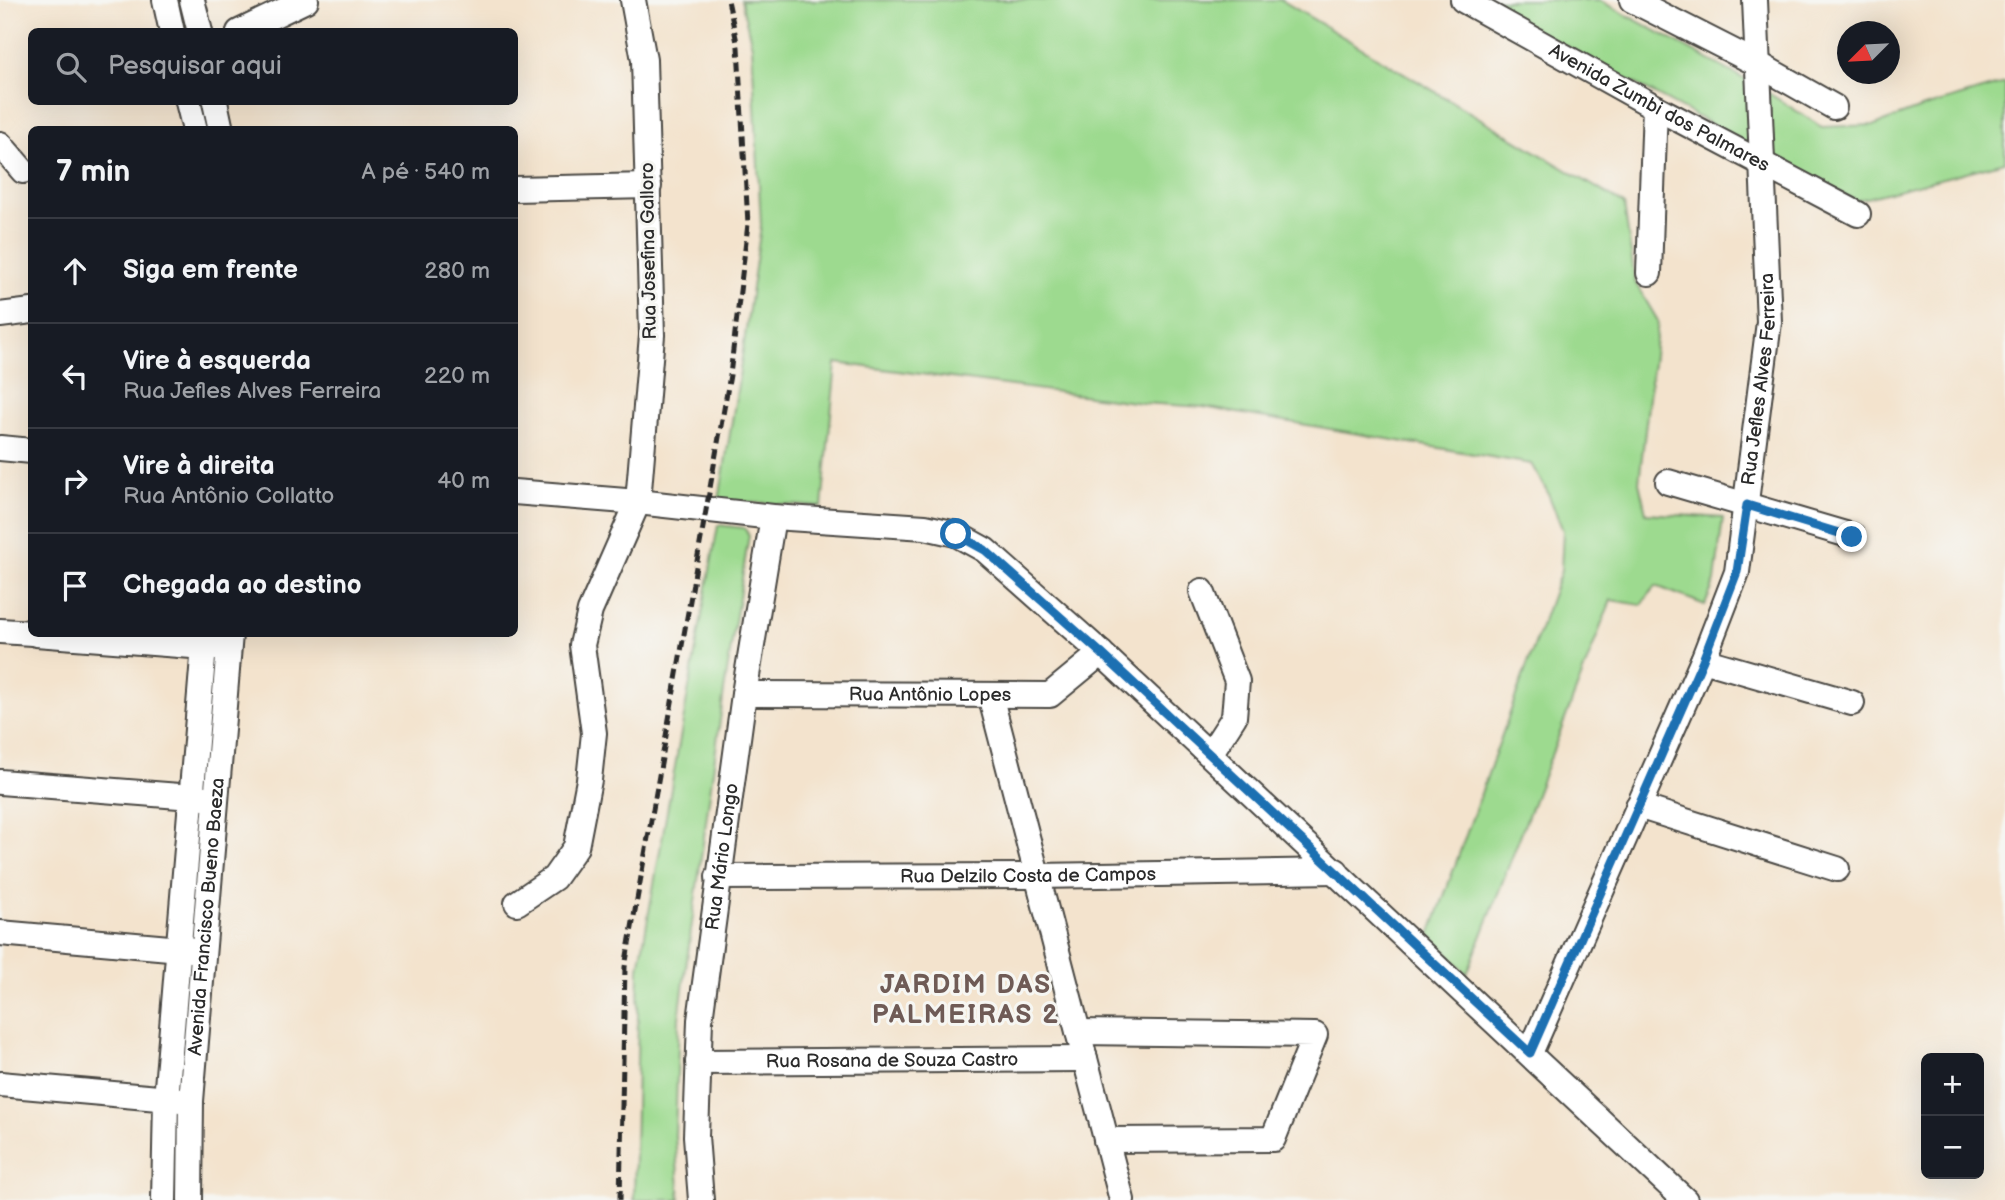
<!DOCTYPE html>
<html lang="pt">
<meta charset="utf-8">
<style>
body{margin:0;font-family:"Balsamiq Sans",sans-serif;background:#20242c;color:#f1f3f6}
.controls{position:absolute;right:21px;bottom:21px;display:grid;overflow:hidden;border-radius:10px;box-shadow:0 7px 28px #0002}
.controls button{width:63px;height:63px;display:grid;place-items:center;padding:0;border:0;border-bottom:2px solid #363941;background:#171b24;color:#f1f3f6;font:35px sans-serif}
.compass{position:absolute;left:1837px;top:21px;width:63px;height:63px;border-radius:50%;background:#171b24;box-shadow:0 7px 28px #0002;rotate:246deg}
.stop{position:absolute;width:21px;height:21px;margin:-16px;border:5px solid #1f6fb2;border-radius:50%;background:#fff}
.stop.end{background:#1f6fb2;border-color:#fff;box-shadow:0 2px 7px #0008}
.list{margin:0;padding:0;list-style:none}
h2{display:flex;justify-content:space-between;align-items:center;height:91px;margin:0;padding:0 28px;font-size:30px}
h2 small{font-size:23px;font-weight:400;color:#9ea1a6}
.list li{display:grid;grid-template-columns:46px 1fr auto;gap:21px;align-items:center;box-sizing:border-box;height:105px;padding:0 28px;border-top:2px solid #363941}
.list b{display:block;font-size:26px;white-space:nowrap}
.list p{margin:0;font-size:23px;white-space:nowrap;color:#9ea1a6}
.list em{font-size:23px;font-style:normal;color:#9ea1a6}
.icon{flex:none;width:38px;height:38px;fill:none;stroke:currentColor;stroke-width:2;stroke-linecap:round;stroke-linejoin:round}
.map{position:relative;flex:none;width:2005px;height:1200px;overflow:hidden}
.search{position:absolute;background:#171b24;box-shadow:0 7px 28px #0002;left:28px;top:28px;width:490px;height:77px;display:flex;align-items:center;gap:18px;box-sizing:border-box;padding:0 24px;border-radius:10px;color:#9ea1a6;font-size:26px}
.panel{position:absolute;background:#171b24;box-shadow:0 7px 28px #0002;left:28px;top:126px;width:490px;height:511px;border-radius:10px}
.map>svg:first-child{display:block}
.green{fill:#9dda8f;stroke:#64825d;stroke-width:2}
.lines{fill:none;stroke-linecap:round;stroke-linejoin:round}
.minor-casing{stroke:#494743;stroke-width:28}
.minor{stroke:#fff;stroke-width:24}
.rail{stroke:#2b2b2b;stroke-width:5;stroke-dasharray:10 5;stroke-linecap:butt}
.route{stroke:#1f6fb2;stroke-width:9}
.labels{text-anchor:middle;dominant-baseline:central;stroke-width:6;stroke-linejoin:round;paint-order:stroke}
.street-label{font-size:19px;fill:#2b2b2b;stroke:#f6f6f2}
.district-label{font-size:26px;font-weight:bold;letter-spacing:2px;fill:#6f5b56;stroke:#f6f6f2}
</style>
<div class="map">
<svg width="2005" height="1200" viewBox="0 0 2005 1200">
<rect width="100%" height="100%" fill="#f6f6f2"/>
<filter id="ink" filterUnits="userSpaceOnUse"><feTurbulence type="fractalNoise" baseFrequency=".0143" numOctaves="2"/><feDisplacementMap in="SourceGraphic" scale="14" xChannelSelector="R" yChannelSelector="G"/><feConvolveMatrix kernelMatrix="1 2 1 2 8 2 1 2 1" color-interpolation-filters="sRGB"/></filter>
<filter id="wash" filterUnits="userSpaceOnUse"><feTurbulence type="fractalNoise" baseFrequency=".00686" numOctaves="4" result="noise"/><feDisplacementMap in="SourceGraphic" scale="28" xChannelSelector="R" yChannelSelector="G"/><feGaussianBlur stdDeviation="1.57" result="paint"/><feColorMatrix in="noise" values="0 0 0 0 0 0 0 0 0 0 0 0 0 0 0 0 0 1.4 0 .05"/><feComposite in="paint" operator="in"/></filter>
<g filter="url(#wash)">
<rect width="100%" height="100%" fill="#f3e3cd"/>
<path class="green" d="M741,0h540l343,204 11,78 23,39 -19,161 7,31 77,5 -8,63 -10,24 -49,-19 -15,19 -30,-5 -144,374 -37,-39 131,-364 2,-40 -16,-40 -16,-27 -328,-57 -61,-4 -306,-40 -14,144 -103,-7 19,-116 23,-158 -9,-180z
M1479,0h120l160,87 63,40 53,-2 46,-17 84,-25v79l-150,39z
M718,525l26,3 5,7 -25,156 -45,327 -4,118 5,64h-46l5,-232z"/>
</g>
<g filter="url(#ink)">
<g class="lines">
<defs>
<g id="minor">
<path d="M165,0l7,32"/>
<path d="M192,0l8,32"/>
<path id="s1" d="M1463,0l192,107 203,107"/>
<path d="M1632,0l126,64 76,43"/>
<path d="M239,32l67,-32"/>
<path d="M188,102l7,28"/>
<path d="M215,102l6,28"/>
<path d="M0,144l23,27"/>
<path d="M514,189l135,-3"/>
<path d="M1649,273l6,-166"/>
<path d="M0,315l32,-4"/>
<path d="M0,448l32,3"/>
<path d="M1668,482l184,54"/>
<path d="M514,492l124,10 135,15 152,10 31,7 29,16 116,103 584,547"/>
<path d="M1202,591l35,90 -3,36 -24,37"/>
<path d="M0,631l32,2"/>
<path d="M36,634l182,14"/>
<path d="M1703,660l149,43"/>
<path id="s2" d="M744,694l306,1 51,-42"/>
<path d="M990,695l132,505"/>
<path d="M0,782l205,16"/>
<path d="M1638,806l199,63"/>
<path id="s3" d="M718,877l320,-1 298,-5"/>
<path d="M517,903l37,-25 22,-31 13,-67 5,-47 -12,-88 8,-34 48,-109 14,-167 -8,-275 -11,-60"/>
<path d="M0,933l192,17"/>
<path d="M1078,1032l237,3 -42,104 -167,1"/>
<path id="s4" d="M1530,1053l173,-393 34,-88 32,-250 -14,-322"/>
<path id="s5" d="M698,1062l387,-3"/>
<path d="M0,1084l181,16"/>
<path d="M164,1200l2,-101 39,-465"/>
<path id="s6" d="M190,1200l1,-99 39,-467"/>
<path id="s7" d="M701,1200l-5,-64 4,-116 44,-326 29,-177"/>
</g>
</defs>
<use href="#minor" class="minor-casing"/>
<use href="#minor" class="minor"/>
<path class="rail" d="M620,1200l5,-233 105,-592 18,-151 -10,-177 -10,-47"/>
</g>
</g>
<g class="lines" filter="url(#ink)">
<path class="route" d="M956,534l29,16 116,103 429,400 173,-393 34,-88 10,-67 105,32"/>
</g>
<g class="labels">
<g class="street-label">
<text stroke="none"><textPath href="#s1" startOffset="224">Avenida Zumbi dos Palmares</textPath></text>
<text transform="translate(649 251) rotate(-91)">Rua Josefina Galloro</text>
<text stroke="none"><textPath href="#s4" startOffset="718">Rua Jefles Alves Ferreira</textPath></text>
<text stroke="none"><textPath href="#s2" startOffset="186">Rua Antônio Lopes</textPath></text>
<text stroke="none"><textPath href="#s7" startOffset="345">Rua Mário Longo</textPath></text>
<text stroke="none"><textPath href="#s3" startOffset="310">Rua Delzilo Costa de Campos</textPath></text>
<text stroke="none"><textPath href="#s6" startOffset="284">Avenida Francisco Bueno Baeza</textPath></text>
<text stroke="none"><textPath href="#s5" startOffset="194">Rua Rosana de Souza Castro</textPath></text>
</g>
<g class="district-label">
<text x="966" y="985">JARDIM DAS<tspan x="966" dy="30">PALMEIRAS 2</tspan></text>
</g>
</g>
</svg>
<div class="controls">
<button>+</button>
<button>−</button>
</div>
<svg class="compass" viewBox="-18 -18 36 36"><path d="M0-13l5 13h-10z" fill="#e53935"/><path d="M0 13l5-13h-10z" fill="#9ea1a6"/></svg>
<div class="stop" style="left:956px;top:534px"></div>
<div class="stop end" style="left:1852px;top:537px"></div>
<div class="search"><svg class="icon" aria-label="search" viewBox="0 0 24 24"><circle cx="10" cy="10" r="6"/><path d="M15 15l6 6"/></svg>Pesquisar aqui</div>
<section class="panel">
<h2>7 min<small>A pé · 540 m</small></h2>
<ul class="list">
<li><svg class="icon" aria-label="ahead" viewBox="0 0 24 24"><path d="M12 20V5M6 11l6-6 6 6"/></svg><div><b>Siga em frente</b></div><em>280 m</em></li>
<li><svg class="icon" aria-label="left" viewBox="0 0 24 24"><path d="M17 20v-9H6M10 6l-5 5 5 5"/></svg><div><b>Vire à esquerda</b><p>Rua Jefles Alves Ferreira</p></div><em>220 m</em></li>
<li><svg class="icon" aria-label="right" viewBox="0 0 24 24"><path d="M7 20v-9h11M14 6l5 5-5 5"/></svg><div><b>Vire à direita</b><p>Rua Antônio Collatto</p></div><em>40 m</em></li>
<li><svg class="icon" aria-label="arrive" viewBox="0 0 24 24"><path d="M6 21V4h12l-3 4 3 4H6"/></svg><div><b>Chegada ao destino</b></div></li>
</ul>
</section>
</div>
